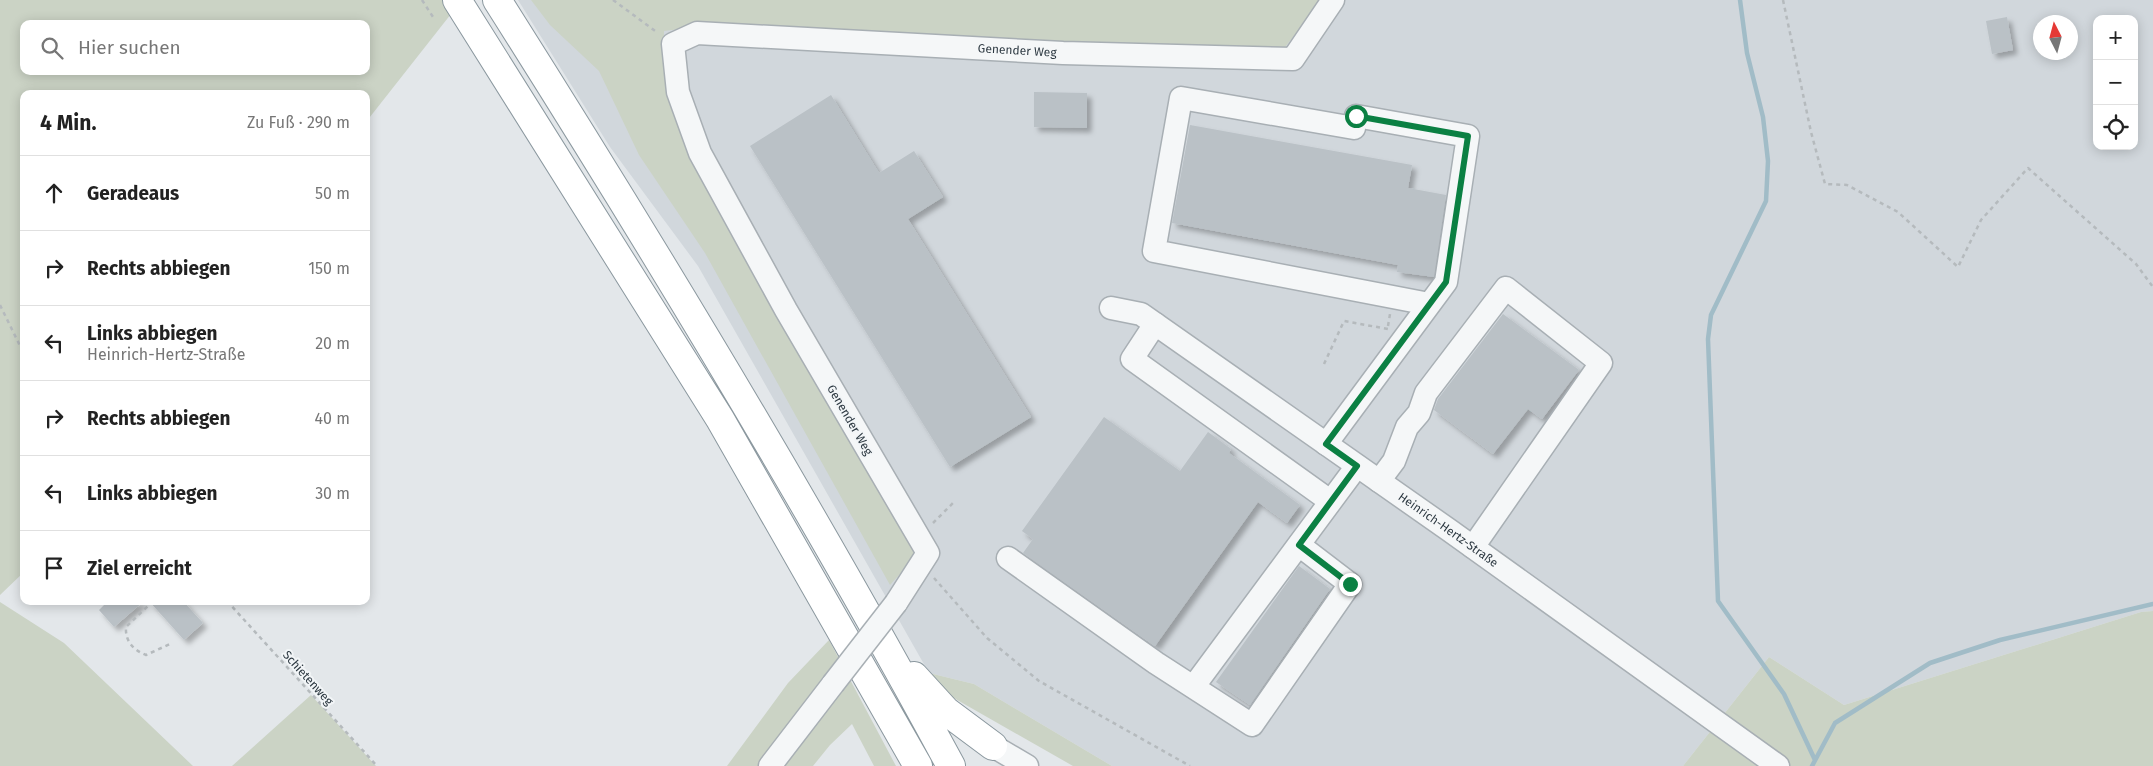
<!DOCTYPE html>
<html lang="de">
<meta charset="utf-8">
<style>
body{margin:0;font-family:"Fira Sans",sans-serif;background:#f2f2f2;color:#222}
.controls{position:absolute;right:15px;top:15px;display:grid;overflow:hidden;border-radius:10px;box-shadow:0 2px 12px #0003}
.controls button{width:45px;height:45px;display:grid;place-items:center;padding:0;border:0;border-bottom:1px solid #e0e0e0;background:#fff;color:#222;font:25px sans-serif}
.compass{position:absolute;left:2033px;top:15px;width:45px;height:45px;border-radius:50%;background:#fff;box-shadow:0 2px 12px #0003;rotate:354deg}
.stop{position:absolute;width:15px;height:15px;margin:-11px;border:4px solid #0b8043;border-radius:50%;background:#fff}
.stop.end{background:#0b8043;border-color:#fff;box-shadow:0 1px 5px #0008}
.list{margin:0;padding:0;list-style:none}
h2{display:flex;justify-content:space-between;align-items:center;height:65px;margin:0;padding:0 20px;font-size:21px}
h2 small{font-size:16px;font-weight:400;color:#767676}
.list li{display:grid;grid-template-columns:32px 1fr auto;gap:15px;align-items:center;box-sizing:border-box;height:75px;padding:0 20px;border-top:1px solid #e0e0e0}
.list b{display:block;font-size:19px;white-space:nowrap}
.list p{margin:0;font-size:16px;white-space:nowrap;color:#767676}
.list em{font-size:16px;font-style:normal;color:#767676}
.icon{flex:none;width:28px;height:28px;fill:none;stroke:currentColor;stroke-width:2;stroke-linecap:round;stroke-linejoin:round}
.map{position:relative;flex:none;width:2153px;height:766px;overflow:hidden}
.search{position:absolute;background:#fff;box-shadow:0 2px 12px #0003;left:20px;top:20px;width:350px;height:55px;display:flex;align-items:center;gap:12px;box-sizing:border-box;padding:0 18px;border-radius:10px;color:#767676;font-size:19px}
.panel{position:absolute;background:#fff;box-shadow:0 2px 12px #0003;left:20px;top:90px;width:350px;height:515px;border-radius:10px}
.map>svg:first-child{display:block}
.built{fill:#d1d7dc;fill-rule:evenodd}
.green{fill:#cbd3c5;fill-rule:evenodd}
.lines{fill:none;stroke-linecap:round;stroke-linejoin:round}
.stream{stroke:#a1bcc7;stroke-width:4.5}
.building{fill:#bac1c6;filter:url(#shadow)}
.minor-casing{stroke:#a8afb4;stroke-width:25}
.highway-casing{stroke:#8b989f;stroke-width:30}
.path{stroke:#b5babd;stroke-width:2.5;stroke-dasharray:4 4;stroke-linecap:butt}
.minor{stroke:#f5f7f8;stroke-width:22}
.highway{stroke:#fff;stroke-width:28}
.minor-bridge-casing{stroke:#a8afb4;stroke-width:25;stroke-linecap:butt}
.minor-bridge{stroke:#f5f7f8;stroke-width:22}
.route{stroke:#0b8043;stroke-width:6}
.labels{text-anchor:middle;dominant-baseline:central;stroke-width:4;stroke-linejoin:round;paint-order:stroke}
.street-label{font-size:12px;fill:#2c3841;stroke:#f2f5f7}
</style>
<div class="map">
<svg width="2153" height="766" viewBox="0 0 2153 766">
<defs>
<filter id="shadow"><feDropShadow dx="4.5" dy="4.5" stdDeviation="2.5" flood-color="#0004"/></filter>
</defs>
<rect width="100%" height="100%" fill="#e3e7ea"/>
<path class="built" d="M518,0h1635v611l-12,1 -297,93 -75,-48 -86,109h-571l-138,-82 -45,-11 -231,-407 -88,-119zM2097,19h37v127h-37zM2040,22h30v30h-30z"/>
<path class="green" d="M0,0h443l8,14 -85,108v-28h-342v478l-24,23zM24,24h342v47h-342z
M531,0h791l-40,51 -584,-24 -34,4v21l6,48 249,453 -29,32 -185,-332 -66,-98 -40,-84 -49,-46z
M0,602l64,41 129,123h-193z
M2153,611v155h-470l86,-109 75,48 297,-93z
M829,640l67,126h-22l-22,-42 -22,21 -17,21h-86l61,-83z
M929,673l45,11 138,82h-39l-135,-77z
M311,695l65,71h-144z"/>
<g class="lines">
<path class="stream" d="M1740,0l7,53 16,64 5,44 -2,40 -55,114 -3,24 10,262 66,93 31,66
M1812,766l23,-43 95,-60 70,-23 153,-36"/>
</g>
<path class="building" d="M2007,17l6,33 -21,4 -6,-33z
M1034,92l53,1v35l-53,-1z
M831,95l48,78 35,-22 29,46 -35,22 123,198 -81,50 -200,-321z
M1190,125l222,40 -4,23 38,7 -12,82 -37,-5 1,-7 -226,-42z
M1503,314l76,56 -37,49 -14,-10 -35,45 -59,-44 4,-11z
M1104,417l76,54 28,-39 23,17 -2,4 71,52 -13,18 -29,-21 -103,144 -132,-93 10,-14 -11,-8z
M1299,566l31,23 -80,116 -34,-23z
M108,601h36l-30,26 -15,-17z
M149,601h34l20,22 -19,17z"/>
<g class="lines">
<defs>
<g id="minor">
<path id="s1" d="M1111,308l30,6 308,216 329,236"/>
<path d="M1155,324l-23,35 198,142"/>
<path d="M1326,444l120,-162 22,-146 -112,-20 -2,12 -173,-30 -27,153 275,53"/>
<path d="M1379,481l15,-20 13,-34 12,-14 7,-20 80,-105 95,75 -128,184"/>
<path d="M1008,558l148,105 96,62 98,-141 -51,-39"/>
<path id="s2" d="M896,603l32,-50 -142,-243 -86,-157 -22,-61 -5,-48 24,-11 366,20 230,6 40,-59"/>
<path d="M1194,686l163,-220"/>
<path d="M993,746l34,20"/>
<path d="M770,766l63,-82"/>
</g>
<path id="highway" d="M457,0l263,419 198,347
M497,0c159,251 313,505 454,766
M914,676l32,35 47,35"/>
</defs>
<use href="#minor" class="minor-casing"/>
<use href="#highway" class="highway-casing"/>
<path class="path" d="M422,0l11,17
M613,0l45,33
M1783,0l28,132 14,52 22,1 51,27 60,55 23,-47 47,-52 108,96 17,23
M0,305l24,49
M1388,326l2,-12
M1324,364l20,-43 44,8
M933,523l20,-20
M934,578l53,60 52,43 151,85
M153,601l-27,26c-1,14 7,23 20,28l24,-11
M227,601l150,165"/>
<use href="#minor" class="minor"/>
<use href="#highway" class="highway"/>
<defs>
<path id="minor-bridge" d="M833,684l63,-81"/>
</defs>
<use href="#minor-bridge" class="minor-bridge-casing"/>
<use href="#minor-bridge" class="minor-bridge"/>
</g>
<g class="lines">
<path class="route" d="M1350,584l-51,-39 58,-79 -31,-22 120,-162 22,-146 -112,-20"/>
</g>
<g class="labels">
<g class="street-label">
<text stroke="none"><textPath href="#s2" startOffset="980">Genender Weg</textPath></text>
<text transform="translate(850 420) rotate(60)">Genender Weg</text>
<text stroke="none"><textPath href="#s1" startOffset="406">Heinrich-Hertz-Straße</textPath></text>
<text transform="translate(308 678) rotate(48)">Schietenweg</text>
</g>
</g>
</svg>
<div class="controls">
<button>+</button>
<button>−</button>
<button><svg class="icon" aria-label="locate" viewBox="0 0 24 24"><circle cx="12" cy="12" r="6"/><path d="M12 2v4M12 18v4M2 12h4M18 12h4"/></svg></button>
</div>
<svg class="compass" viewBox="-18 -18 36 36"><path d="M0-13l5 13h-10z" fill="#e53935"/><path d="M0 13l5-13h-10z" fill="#767676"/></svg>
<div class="stop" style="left:1356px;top:116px"></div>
<div class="stop end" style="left:1350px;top:584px"></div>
<div class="search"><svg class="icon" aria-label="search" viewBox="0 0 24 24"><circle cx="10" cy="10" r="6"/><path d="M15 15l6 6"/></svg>Hier suchen</div>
<section class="panel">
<h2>4 Min.<small>Zu Fuß · 290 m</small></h2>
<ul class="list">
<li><svg class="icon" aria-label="ahead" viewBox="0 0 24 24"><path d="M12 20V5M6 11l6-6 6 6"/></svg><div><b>Geradeaus</b></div><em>50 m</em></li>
<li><svg class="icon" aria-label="right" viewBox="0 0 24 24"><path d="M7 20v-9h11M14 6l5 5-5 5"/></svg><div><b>Rechts abbiegen</b></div><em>150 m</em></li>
<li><svg class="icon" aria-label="left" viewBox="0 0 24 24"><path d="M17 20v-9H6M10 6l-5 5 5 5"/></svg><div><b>Links abbiegen</b><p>Heinrich-Hertz-Straße</p></div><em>20 m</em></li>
<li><svg class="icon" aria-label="right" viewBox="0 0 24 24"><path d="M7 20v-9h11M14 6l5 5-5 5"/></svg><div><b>Rechts abbiegen</b></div><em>40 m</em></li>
<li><svg class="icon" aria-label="left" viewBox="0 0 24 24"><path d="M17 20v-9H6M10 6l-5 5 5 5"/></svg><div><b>Links abbiegen</b></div><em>30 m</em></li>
<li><svg class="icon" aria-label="arrive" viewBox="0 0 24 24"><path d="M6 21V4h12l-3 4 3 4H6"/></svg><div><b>Ziel erreicht</b></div></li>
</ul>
</section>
</div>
